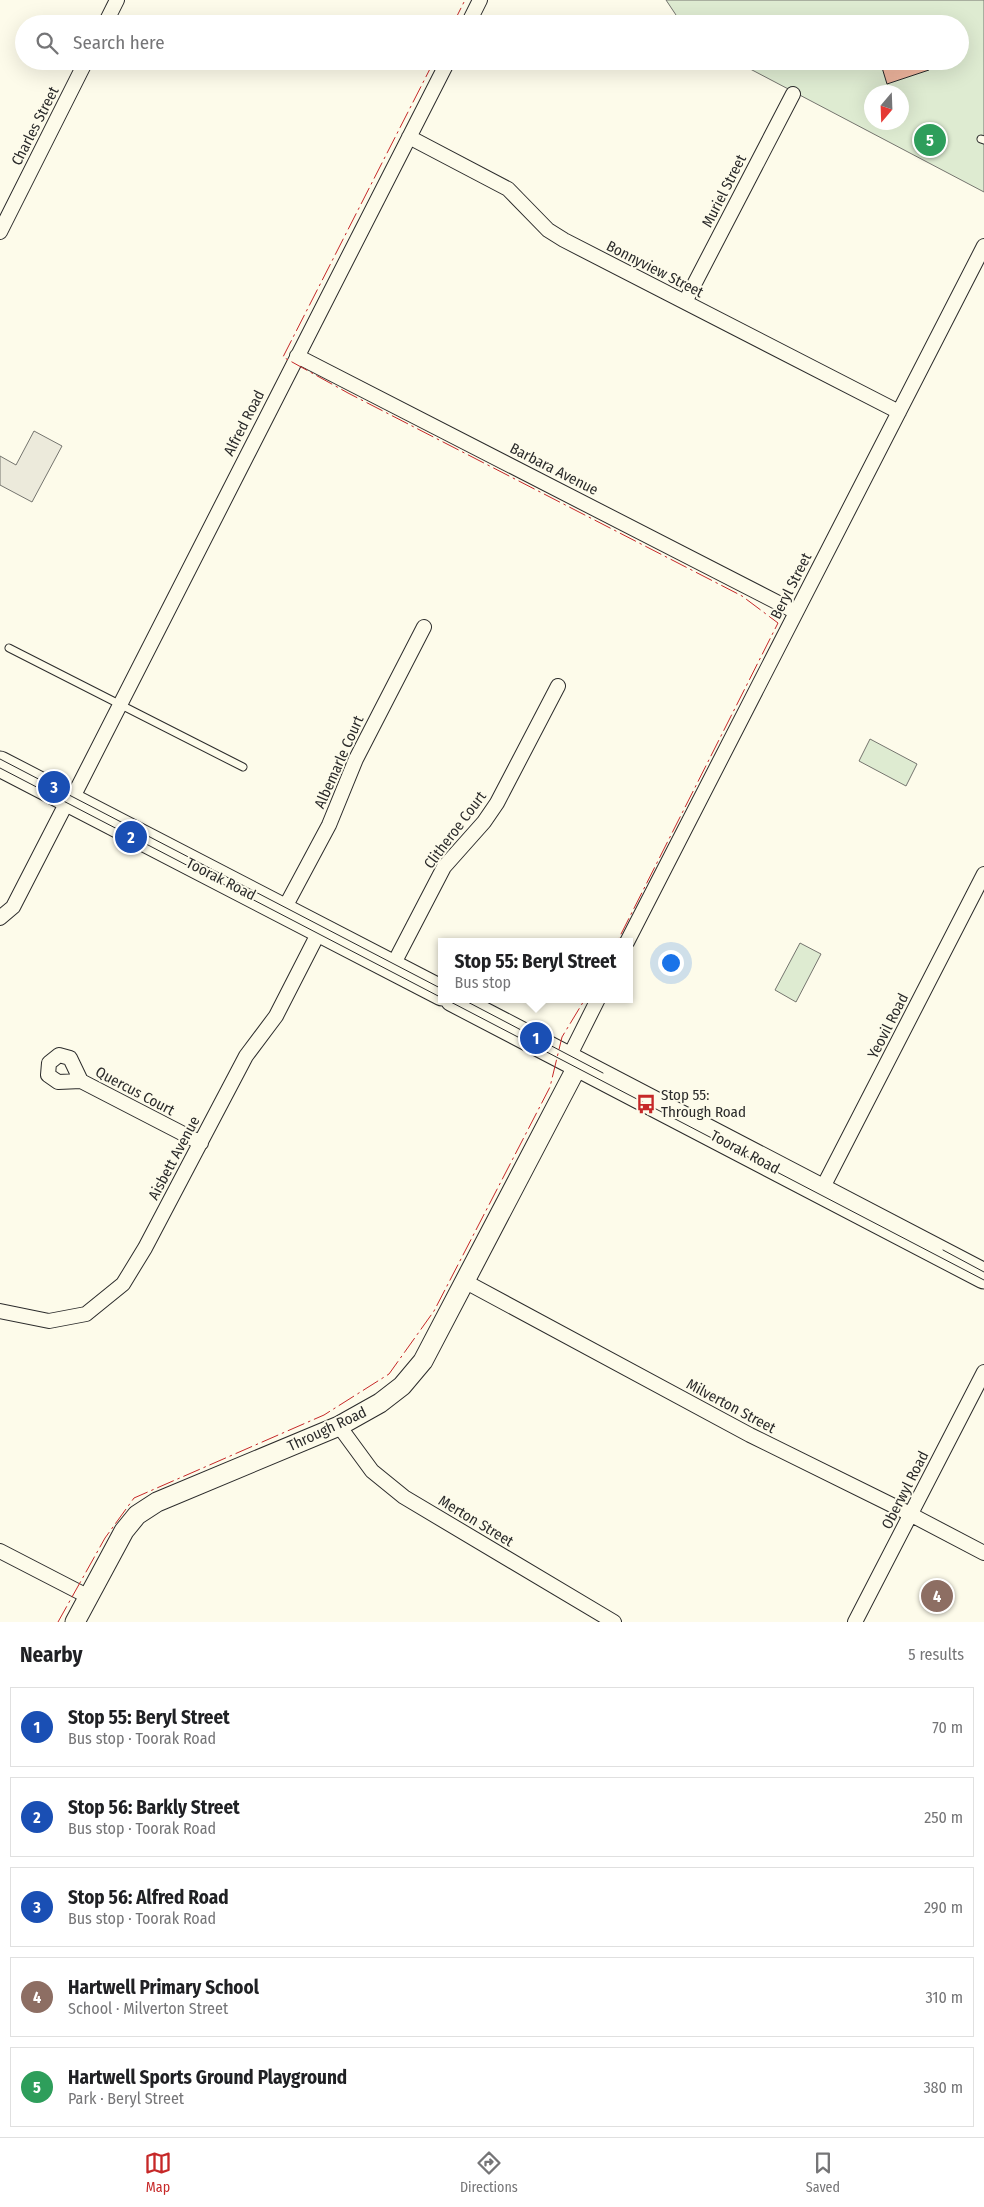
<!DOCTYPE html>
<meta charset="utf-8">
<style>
body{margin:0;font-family:"Fira Sans Condensed",sans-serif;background:#f6f6f6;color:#202124}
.compass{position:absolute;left:864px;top:85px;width:45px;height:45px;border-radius:50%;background:#fff;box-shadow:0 5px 20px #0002;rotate:199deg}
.you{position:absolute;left:670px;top:962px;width:18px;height:18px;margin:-12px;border:4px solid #fff;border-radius:50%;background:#1a73e8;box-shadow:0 0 0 8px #1a73e833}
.badge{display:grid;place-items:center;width:32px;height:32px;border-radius:50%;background:#c62828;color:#fff;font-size:16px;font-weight:700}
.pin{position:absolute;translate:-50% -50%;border:2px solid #fff;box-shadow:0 1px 5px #0006}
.popup{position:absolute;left:438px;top:938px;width:195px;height:65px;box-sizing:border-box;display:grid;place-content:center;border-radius:0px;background:#fff;filter:drop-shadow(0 1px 4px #0005);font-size:16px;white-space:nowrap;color:#757577}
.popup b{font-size:19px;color:#202124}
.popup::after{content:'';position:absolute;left:50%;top:100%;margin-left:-10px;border:10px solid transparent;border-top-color:#fff}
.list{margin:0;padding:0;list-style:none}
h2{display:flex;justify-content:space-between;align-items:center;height:65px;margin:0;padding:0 20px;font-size:21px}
h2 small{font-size:16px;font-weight:400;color:#757577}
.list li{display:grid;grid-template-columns:32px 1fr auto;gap:15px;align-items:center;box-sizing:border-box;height:80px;margin:0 10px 10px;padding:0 10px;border:1px solid #e0e0e0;border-radius:0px}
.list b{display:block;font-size:19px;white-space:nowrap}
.list p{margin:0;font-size:16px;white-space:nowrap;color:#757577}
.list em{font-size:16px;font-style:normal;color:#757577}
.icon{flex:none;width:28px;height:28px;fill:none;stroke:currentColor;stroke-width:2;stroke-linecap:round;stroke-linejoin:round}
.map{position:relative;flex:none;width:984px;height:1622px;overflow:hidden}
.search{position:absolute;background:#fff;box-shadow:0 5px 20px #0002;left:15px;right:15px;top:15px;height:55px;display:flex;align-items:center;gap:12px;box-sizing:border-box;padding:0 18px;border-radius:28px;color:#757577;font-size:19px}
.sheet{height:515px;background:#fff}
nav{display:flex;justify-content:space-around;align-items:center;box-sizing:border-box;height:70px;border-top:1px solid #e0e0e0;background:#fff;font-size:14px;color:#757577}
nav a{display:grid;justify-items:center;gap:2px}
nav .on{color:#c62828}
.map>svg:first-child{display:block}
.green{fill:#deebd1;stroke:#74746e;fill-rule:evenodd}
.parking{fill:#eceadb;stroke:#74746e}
.building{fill:#f2b8a0;stroke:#2b2b2b}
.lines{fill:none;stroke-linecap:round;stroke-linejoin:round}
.lane-casing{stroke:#2b2b2b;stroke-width:9}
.street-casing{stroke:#2b2b2b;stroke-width:16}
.secondary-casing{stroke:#2b2b2b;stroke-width:21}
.highway-casing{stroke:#2b2b2b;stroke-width:27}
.lane{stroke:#fdfbea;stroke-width:7}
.street{stroke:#fdfbea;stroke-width:14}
.secondary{stroke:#fdfbea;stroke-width:19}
.highway{stroke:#fdfbea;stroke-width:25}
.tram{stroke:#2b2b2b;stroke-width:1}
.power{stroke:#c62828;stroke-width:1;stroke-dasharray:18 4 2.5 4;stroke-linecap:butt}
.labels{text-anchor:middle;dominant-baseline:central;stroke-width:4;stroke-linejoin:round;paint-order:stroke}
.street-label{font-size:15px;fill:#2b2b2b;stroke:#fdfbea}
.poi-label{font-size:15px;fill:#2b2b2b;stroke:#fdfbea;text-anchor:start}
</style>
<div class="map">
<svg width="984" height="1622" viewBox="0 0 984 1622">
<rect width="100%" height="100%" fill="#fdfbea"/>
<path class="green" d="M666,0h318v192l-249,-131h225v-37h-278zM872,92h30v30h-30z
M870,739l47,25 -11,22 -47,-25z
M800,943l21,11 -25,48 -21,-12z"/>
<path class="parking" d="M34,431l28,15 -30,56 -32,-17v-29l16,9z"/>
<path class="building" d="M880,61h46l3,9 -42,14z"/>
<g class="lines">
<defs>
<path id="lane" d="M981,139l3,1
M9,648l234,119"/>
<path id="street" d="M105,24l12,-24
M468,24l12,-24
M409,137l99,52 40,41 16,10 335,172
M0,232l86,-171
M685,302l108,-208
M297,356l499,256
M71,801l377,-740
M283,911l46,-86 27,-66 68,-132
M0,918l13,-11 55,-107
M627,942l357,-696
M392,967l52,-100 40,-45 13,-19 61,-117
M568,1059l30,-60
M81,1081l-11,-23 -11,-3 -10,8 -1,12 10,7 23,-1 120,62
M821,1191l163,-317
M466,1282l284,153 154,76 80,42
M0,1311l49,10 37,-7 37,-30 22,-36 101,-192 30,-40 44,-86
M339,1426l33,45 32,26 210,125
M0,1551l89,46
M855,1622l129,-250"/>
<path id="secondary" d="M75,1622l49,-91 13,-16 20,-13 182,-76 41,-23 22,-17 21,-25 155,-296"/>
<path id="highway" d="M0,764l442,229
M453,999l531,277"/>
</defs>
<use href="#lane" class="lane-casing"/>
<use href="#street" class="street-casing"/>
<use href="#secondary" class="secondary-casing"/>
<use href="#highway" class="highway-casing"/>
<use href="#lane" class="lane"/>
<use href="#street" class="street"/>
<use href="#secondary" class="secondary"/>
<use href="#highway" class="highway"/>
<path class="tram" d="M0,759l442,230
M0,768l442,230
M445,999l539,281
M462,999l141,74
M943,1250l41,22"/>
<path class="power" d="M453,24l12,-24
M434,61l-151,296 65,36 394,203 36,27 -161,319
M58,1622l47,-84 29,-40 190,-83 65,-41 45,-63 116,-224 12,-50 23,-38"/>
</g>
<defs>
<symbol id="bus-bare" viewBox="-9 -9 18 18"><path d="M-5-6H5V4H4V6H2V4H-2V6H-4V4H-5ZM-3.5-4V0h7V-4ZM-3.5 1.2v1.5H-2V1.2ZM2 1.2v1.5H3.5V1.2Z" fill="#c62828" stroke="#fdfbea" stroke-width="2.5" paint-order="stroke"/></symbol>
</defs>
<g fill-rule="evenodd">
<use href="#bus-bare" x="632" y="1090" width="28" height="28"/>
</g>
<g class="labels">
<g class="street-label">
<text transform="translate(35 126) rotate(-63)">Charles Street</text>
<text transform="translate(724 191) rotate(-63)">Muriel Street</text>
<text transform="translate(655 269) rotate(27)">Bonnyview Street</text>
<text transform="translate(244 423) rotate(-63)">Alfred Road</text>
<text transform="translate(554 469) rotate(27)">Barbara Avenue</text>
<text transform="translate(791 586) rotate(-63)">Beryl Street</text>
<text transform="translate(339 762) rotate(-66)">Albemarle Court</text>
<text transform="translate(455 830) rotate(-53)">Clitheroe Court</text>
<text transform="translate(221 879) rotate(27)">Toorak Road</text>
<text transform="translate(888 1026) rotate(-63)">Yeovil Road</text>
<text transform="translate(135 1091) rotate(28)">Quercus Court</text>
<text transform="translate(745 1152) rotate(28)">Toorak Road</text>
<text transform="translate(174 1158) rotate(-62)">Aisbett Avenue</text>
<text transform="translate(731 1406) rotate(28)">Milverton Street</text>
<text transform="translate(327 1429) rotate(-25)">Through Road</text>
<text transform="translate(905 1490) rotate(-63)">Oberwyl Road</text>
<text transform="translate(476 1521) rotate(31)">Merton Street</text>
</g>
<g class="poi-label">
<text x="661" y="1095">Stop 55:<tspan x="661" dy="17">Through Road</tspan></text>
</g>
</g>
</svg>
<svg class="compass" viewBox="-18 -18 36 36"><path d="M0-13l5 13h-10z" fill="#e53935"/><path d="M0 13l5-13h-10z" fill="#757577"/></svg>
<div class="you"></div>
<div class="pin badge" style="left:536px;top:1038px;background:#1a4fb4">1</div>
<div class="popup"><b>Stop 55: Beryl Street</b>Bus stop</div>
<div class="pin badge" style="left:131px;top:837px;background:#1a4fb4">2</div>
<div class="pin badge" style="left:54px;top:787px;background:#1a4fb4">3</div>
<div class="pin badge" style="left:937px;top:1596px;background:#8d6e63">4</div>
<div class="pin badge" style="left:930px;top:140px;background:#2e9e5b">5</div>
<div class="search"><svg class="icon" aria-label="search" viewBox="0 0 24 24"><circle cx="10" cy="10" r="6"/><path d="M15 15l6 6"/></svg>Search here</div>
</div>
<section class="sheet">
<h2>Nearby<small>5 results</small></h2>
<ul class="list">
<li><span class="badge" style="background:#1a4fb4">1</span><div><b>Stop 55: Beryl Street</b><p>Bus stop · Toorak Road</p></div><em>70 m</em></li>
<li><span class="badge" style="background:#1a4fb4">2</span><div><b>Stop 56: Barkly Street</b><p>Bus stop · Toorak Road</p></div><em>250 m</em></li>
<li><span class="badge" style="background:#1a4fb4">3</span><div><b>Stop 56: Alfred Road</b><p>Bus stop · Toorak Road</p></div><em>290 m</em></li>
<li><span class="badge" style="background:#8d6e63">4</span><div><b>Hartwell Primary School</b><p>School · Milverton Street</p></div><em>310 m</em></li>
<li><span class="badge" style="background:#2e9e5b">5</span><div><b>Hartwell Sports Ground Playground</b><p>Park · Beryl Street</p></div><em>380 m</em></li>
</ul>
</section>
<nav>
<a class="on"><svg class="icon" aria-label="map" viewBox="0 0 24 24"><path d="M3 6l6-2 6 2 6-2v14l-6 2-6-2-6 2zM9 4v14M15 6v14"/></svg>Map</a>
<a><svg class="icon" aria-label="directions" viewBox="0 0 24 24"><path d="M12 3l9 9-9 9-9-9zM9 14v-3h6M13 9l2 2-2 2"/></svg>Directions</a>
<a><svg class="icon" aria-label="saved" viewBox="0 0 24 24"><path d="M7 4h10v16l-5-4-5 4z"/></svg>Saved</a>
</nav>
